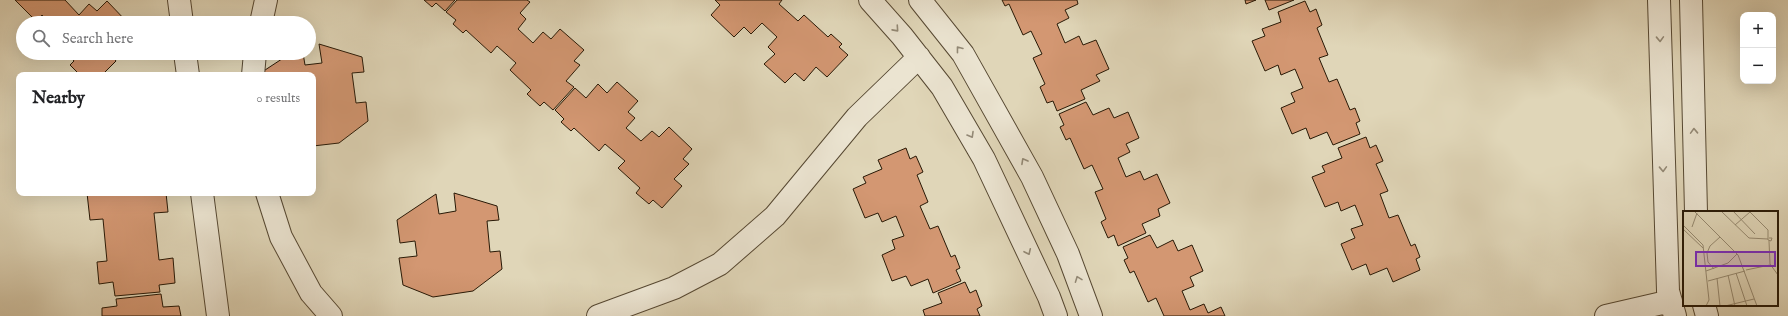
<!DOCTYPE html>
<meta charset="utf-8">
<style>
body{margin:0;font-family:"IM FELL English",serif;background:#f2f2f2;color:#202124}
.controls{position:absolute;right:12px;top:12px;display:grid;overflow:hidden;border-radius:8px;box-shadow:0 4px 16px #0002}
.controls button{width:36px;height:36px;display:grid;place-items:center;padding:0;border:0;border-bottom:1px solid #e0e0e0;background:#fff;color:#202124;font:20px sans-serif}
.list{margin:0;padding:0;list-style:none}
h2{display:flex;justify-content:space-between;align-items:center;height:52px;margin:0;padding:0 16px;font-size:17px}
h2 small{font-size:13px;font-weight:400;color:#757577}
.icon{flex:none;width:22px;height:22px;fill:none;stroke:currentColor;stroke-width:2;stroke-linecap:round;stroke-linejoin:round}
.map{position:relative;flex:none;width:1788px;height:316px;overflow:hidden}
.search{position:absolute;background:#fff;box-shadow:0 4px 16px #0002;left:16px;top:16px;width:300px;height:44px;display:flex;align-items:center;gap:10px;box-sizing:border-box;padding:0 14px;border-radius:22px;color:#757577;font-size:15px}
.panel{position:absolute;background:#fff;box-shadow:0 4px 16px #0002;left:16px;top:72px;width:300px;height:124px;border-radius:8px}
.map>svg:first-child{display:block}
.building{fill:#d39772;stroke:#281906}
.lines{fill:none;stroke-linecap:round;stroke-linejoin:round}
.minor-casing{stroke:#564832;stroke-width:24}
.minor{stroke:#ebe4d1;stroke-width:22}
.oneway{stroke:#938976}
.inset-road{fill:none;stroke:#968a71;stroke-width:1}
.view{fill:#7b2cbf;fill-opacity:0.15;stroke:#7b2cbf;stroke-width:2}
.inset-edge{fill:none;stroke:#281906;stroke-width:2}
</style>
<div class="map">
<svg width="1788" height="316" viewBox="0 0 1788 316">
<rect width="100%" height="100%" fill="#e0d6b8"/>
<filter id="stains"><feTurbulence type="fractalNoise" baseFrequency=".005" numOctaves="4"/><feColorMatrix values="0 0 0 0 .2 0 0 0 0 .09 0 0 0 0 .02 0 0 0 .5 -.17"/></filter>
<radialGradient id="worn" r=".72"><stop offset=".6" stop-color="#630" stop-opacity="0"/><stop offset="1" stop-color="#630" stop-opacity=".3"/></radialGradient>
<path class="building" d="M15,0h50l14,15 10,-11 8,7 10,-10 21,22h-78l-8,-8 -6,6z
M424,0h31l-10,11 -9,-8 -4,4z
M457,0h70l3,2 -10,11 6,6 -8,10 15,14 10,-11 8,7 9,-10 24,21 -10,11 6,4 -14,16 8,6 -21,23 -9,-8 -4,4 -13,-12 4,-4 -21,-20 6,-7 -19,-17 -6,7 -25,-23 -3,3 -10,-9 3,-4 -10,-8z
M715,0h67l-3,4 19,17 6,-6 24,22 3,-3 11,10 -3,3 9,8 -21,22 -11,-10 -12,14 -9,-8 -10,10 -21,-19 11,-10 -7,-7 9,-10 -15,-14 -11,11 -7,-7 -10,10 -23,-22 9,-10z
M1002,0h75l1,4 -13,6 4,8 -12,6 8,19 14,-7 4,9 13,-5 13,29 -13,6 4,6 -19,9 4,9 -28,12 -4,-10 -6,2 -7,-16 5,-3 -12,-26 9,-4 -11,-23 -8,4 -14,-31 -4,2z
M1245,0h11l-10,4z
M1265,0h29l-25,10z
M1305,1l5,11 6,-3 6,16 -5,3 11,27 -9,3 10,24 8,-3 13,31 5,-2 5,13 -4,2 4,11 -27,11 -6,-13 -17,7 -4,-11 -14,6 -11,-26 14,-6 -4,-9 12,-5 -8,-19 -14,6 -3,-10 -13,6 -13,-30 13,-5 -3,-7 19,-7 -3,-10z
M319,44l43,13 2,15 -12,1 4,30 10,-1 2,19 -29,22 -26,3v-71h-50l-1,-3 29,-19h12l2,12 17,-2z
M67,53h43l6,8 -14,14h-13l-2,-2 -2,2h-5l-10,-10 4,-4z
M617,82l21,19 -10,11 7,6 -9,10 15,13 11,-10 7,6 10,-10 23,22 -9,10 6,5 -15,15 8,7 -20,22 -9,-8 -4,4 -13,-11 4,-5 -22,-20 7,-7 -20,-17 -6,7 -25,-23 -3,3 -10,-9 3,-3 -9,-9 20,-22 11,10 12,-14 9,9z
M1086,102l7,13 16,-7 5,10 14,-6 11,26 -13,6 4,8 -12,6 8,19 14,-6 4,9 13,-6 13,29 -12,6 2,7 -18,8 4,9 -28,13 -4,-11 -6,3 -7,-16 5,-3 -11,-27 8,-3 -11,-24 -8,4 -14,-31 -4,2 -6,-13 4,-2 -5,-11z
M1366,137l4,11 6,-3 7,16 -7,3 12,27 -8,3 9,24 9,-3 13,31 4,-2 5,13 -4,2 4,11 -27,12 -6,-14 -17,7 -4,-11 -14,6 -11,-26 14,-6 -4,-9 12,-4 -8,-20 -14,6 -3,-9 -13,5 -13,-30 13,-5 -3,-6 20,-8 -4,-10z
M906,148l4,11 6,-3 7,16 -6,3 11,27 -8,4 10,23 8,-3 13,31 4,-2 5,13 -4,2 5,11 -28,12 -5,-14 -17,7 -5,-10 -14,5 -10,-26 13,-6 -3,-9 12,-4 -8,-20 -14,6 -4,-9 -13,5 -12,-29 13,-6 -3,-6 19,-8 -4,-9z
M87,193h79l2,19 -14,1 5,47 14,-2 2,25 -16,2 1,7 -45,4 -2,-14 -14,2 -2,-22 10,-1 -4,-42 -13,1z
M454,193l43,13 2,14 -12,1 3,31 10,-1 2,18 -29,22 -40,6 -30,-12 -4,-27 18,-2 -2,-15 -15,2 -3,-23 39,-26 3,20 17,-3z
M1150,235l7,13 16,-8 5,11 14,-6 11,26 -13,6 4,9 -12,5 8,19 14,-6 4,9 13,-6 4,9h-61l-8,-18 -8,4 -14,-31 -4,2 -6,-13 4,-2 -5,-11z
M965,282l5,11 6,-3 6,16 -5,3 3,7h-55l-2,-6 19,-7 -4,-10z
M161,294l2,13 16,-1 2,10h-79v-8l15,-2 -1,-7z"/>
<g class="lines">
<defs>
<path id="minor" d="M179,0l3,23
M870,0l32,36 40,51 42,72 65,138 7,19
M920,0l43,54 69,123 36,77 23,62
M1659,0l9,291 7,25
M1691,0l5,212
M261,23l5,-23
M185,53l3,22
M253,75l2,-22
M202,193l16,123
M267,193l14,44 30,56 20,23
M1704,305l3,11
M598,316l76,-28 46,-24 55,-48 82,-99 62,-60
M1606,316l65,-15"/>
</defs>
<use href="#minor" class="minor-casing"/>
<use href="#minor" class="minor"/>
</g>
<defs><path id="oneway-chevron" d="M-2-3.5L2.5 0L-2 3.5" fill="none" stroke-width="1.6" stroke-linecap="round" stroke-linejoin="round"/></defs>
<g class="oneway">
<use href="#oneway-chevron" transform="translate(896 29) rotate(48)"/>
<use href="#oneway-chevron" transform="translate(1660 39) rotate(88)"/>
<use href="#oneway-chevron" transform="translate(959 49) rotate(-128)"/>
<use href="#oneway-chevron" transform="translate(1694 131) rotate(-92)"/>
<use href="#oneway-chevron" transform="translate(971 135) rotate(60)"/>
<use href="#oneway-chevron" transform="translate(1024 161) rotate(-119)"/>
<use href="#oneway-chevron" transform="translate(1663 169) rotate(88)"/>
<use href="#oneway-chevron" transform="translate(1028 252) rotate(65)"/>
<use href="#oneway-chevron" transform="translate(1078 279) rotate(-111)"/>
</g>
<g transform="translate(1683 211)">
<rect width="95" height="95" fill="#e0d6b8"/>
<path class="inset-road" d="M11,0l44,44 19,51M38,0l28,27 19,1M50,0l22,23M66,0l19,19v10l3,1 1,-3h-3M0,14l20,20 6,55 -3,6M52,14l15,-13M9,16l5,-14M0,18l20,19M86,30l1,23 8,11M31,58l-6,-7 -1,-9 3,-7 10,-9M63,59l24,-5M23,60l22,-8 9,-9M53,62l11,33M45,64l7,31M34,67l3,28M25,70l37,-10M42,95l29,-7"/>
<path class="view" d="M13,41h79v14h-79z"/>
<rect width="95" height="95" class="inset-edge"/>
</g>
<rect width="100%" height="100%" filter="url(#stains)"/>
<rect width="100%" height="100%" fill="url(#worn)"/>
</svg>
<div class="controls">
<button>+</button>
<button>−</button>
</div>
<div class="search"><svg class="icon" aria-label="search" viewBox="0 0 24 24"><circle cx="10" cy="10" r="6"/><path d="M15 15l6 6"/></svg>Search here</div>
<section class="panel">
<h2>Nearby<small>0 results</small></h2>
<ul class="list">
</ul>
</section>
</div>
